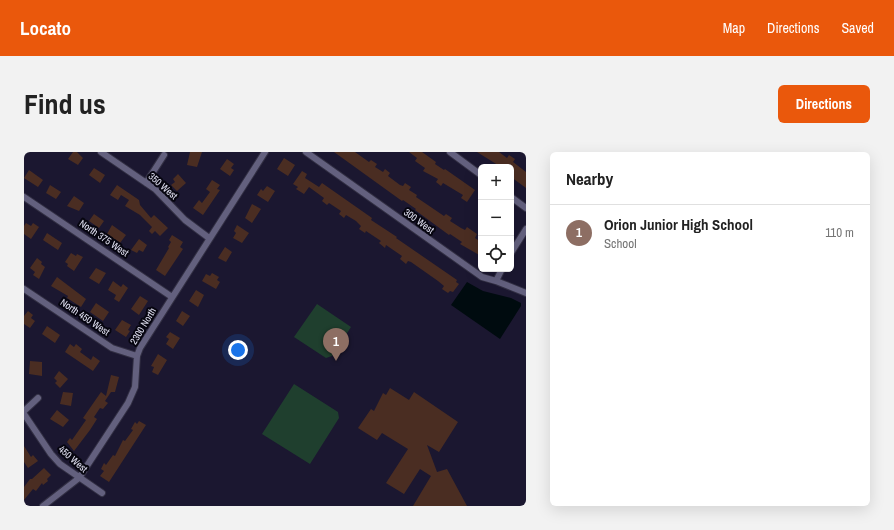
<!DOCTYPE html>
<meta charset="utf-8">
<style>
body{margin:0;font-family:"Archivo Narrow",sans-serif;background:#f2f2f2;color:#222}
.controls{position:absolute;right:12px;top:12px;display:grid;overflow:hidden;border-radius:6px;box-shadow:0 4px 16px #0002}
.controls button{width:36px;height:36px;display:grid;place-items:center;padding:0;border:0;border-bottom:1px solid #e0e0e0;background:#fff;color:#222;font:20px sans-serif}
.you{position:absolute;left:214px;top:198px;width:14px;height:14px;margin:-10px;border:3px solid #fff;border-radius:50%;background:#1a73e8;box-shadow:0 0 0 6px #1a73e833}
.badge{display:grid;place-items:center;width:26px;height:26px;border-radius:50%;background:#ea580c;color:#fff;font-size:13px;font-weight:700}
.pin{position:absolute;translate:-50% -33px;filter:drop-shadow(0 1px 2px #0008)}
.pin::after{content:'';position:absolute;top:21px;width:14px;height:12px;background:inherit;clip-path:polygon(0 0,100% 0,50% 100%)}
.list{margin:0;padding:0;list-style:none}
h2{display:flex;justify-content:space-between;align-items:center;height:52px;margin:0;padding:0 16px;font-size:17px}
h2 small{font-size:13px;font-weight:400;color:#767676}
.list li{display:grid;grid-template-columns:26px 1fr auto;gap:12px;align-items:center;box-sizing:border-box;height:56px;padding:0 16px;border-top:1px solid #e0e0e0}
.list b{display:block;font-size:15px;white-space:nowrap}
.list p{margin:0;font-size:13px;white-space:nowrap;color:#767676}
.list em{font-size:13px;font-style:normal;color:#767676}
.icon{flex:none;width:22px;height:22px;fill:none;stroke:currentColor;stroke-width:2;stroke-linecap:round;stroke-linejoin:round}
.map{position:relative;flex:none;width:502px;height:354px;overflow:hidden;border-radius:6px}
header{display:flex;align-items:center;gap:24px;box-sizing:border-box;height:56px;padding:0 20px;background:#ea580c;color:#fff}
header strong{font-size:19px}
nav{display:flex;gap:22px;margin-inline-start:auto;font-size:14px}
.intro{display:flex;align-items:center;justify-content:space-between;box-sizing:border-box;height:96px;padding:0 24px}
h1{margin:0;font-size:28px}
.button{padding:10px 18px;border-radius:6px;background:#ea580c;color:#fff;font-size:14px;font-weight:700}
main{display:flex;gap:24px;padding:0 24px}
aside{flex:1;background:#fff;border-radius:6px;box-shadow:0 4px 16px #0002}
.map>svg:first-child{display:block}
.green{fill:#1f3f2e}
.water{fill:#000b0f}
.building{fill:#4a2d22}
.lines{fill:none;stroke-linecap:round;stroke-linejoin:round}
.minor-casing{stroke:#322f43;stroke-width:8}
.minor{stroke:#63607e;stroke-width:6}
.labels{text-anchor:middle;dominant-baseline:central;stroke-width:4;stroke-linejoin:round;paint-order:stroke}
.street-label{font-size:10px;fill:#e1e1f2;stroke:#06050f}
</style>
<header>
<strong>Locato</strong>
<nav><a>Map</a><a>Directions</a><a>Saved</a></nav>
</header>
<div class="intro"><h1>Find us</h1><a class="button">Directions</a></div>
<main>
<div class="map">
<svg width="502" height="354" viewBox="0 0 502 354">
<rect width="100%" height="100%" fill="#1b1730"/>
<path class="green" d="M293,152l34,23 -19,29 -6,2 -32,-21z
M270,232l44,28 1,6 -29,46 -48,-30z"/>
<path class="water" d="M443,130l16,9 28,7 10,5v3l-21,33 -49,-34z"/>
<path class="building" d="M49,0h4l6,6 -5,7 -10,-6z
M166,0h12l-5,15 -10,-2z
M310,0h21l14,10 2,-2 6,4 -2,3 8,5 2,-3 5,4 -2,3 12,9 3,1 2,-3 6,4 -2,3 8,5 -1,2 28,19 2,-2 6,4 -2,3 11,7 4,2 2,-3 10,7 -2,4 6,4v14l-21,-12 2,-2 -12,-8 -1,1 -34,-25 1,-1 -13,-9 -1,1z
M385,0h13l14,10 -1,2 9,6 1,-1 30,21 -8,12 -6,-4 2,-3 -20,-12 -2,3 -5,-4 2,-3 -15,-8 2,-3 -10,-7 2,-3z
M453,0h22l8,6 2,-3 6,4 -2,3 13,10v16l-15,-11v-10h-10z
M260,6l11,7 -7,11 -11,-7z
M203,7l7,5 -3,4 3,2 -4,6 -10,-7z
M70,16l11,7 -5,8 -11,-8z
M5,18l14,10 -5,7 -14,-9z
M278,19l5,3 -2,4 14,9 3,-4 50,35 -1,2 26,17 -1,1 61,42 -1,2 3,2 -6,8 -3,-1 -2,2 -6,-4 2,-3 -6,-5 -27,-19 -3,-1 -2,3 -6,-5 2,-3 -16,-11 -1,3 -6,-5 2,-2 -15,-10 -1,2 -6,-4 2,-3 -5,-5 -10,-6 -2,3 -5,-4 2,-3 -12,-8 -2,2 -5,-4 2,-3 -15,-11 -5,7 -8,-5 2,-2 -5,-3z
M154,22l8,9 -9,8 -6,-6 4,-3 -2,-3z
M188,28l8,5 -3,4 3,1 -17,25 -10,-7 6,-8 3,3 8,-11 -4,-3z
M26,33l11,7 -5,7 -10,-6z
M93,33l22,15 1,5 11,13 3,-3 14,13 -8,8 -5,-5 -3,3 -3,-3 3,-4 -12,-12 -15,-9 4,-6 -8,-5 -3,5 -8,-5z
M243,34l8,5 -7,11 -11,-7 4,-6 2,2z
M50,44l10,7 -5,8 -12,-5z
M228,52l9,5 -9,14 -7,-5z
M70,62l10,7 -5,7 -10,-7z
M2,71l5,3 2,-3 6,4 -8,12 -7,-5v-8z
M88,73l14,10 -6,8 -13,-9z
M213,73l12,8 -7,10 -9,-5 3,-5 -2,-2z
M23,81l15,10 -4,7 -15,-10z
M148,83l11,7 -3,5 3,2 -18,27 -9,-6 13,-22 -1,-1 3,-5 -2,-2z
M115,87l8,6 -4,7 -4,-2 -2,3 -6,-3z
M201,95l7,5 -6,10 -8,-4z
M47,101l5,3 1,-2 6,3 -9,14 -7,-5 1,-2 -3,-2z
M13,106l5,4 -1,2 4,3 -6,12 -6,-4 2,-3 -5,-4z
M72,116l10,5 -7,11 -10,-6z
M188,121l7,4 -2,3 3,2 -4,7 -14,-8 4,-7 4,2z
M33,125l29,22 -5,8 -14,-9 1,-2 -17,-10z
M89,129l8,6 2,-3 5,4 -9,14 -5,-3 2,-4 -8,-5z
M172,138l8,5 -6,12 -9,-6z
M116,144l8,5 -9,14 -8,-6z
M72,151l13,9 -6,9 -13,-9z
M4,159l5,4 -2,3 4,3 -5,7 -6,-4v-8z
M158,159l8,5 -7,10 -7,-5z
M98,168l9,5 -3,5 2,1 -4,6 -11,-7z
M23,174l13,9 -5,8 -13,-9z
M146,180l10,6 -7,11 -7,-5 3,-5 -3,-2z
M46,192l4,3 2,-3 6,5 -2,3 11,8 2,-4 7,5 -7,10 -28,-19z
M134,202l9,6 -9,15 -6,-3 2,-5 -3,-1z
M6,209l12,1v14l-13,-2z
M35,219l9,8 -8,9 -5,-5 2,-2 -3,-3z
M87,223l8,2 -4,15h-4l-6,9 3,2 -5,6 -3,-1 -6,9 3,2 -7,11 -16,21 -7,-9 3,-4 2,2 14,-20 -3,-2 18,-26 5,4z
M366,236l19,12 5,-8 44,30 -19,30 -12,-7 10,27 10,-3 20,37h-54l18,-30 -11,-7 -16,25 -18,-11 22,-34 -26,-16 -5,7 -19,-12 13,-19 3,2 9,-18 3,2z
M39,240l10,1 -2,13 -11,-2z
M33,258l12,10 -6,7 -13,-8z
M115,269l7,4 -37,57 -9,-6 4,-5 -3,-2 3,-6 2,2 7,-10 2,1 8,-16 2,1 8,-11 -2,-1 4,-7 2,2z
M0,294l7,11 2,-2 5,6 -10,7 -4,-6z
M20,316l7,7 -4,4 1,2 -5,4 -1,-2 -6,8 -3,-2 -9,11v-13l6,-8h2z"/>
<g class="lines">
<defs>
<path id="minor" d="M77,0l54,37 30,31 24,18
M282,0l176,125 14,4 30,12
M426,0l31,23
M122,31l18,-28
M0,45l148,100
M487,45l15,11
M487,101l15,-24
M472,129l6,-12
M0,137l88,59 25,8
M0,259l14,-13
M0,262l27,40 9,10 42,29
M19,354l36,-28 49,-75 7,-16 2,-31 3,-8 125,-196"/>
</defs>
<use href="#minor" class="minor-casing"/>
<use href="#minor" class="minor"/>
</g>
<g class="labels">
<g class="street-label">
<text transform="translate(139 34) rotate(41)">350 West</text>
<text transform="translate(395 69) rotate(36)">300 West</text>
<text transform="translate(80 86) rotate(34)">North 375 West</text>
<text transform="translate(61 165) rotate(34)">North 450 West</text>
<text transform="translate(119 174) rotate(-59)">2300 North</text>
<text transform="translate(49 307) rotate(41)">450 West</text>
</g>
</g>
</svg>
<div class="controls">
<button>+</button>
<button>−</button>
<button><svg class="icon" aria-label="locate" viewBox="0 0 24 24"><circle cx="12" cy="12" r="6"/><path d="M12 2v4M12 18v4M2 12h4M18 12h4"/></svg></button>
</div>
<div class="you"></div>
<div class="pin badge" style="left:312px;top:209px;background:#8d6e63">1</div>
</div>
<aside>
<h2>Nearby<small></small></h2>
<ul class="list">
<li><span class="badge" style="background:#8d6e63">1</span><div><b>Orion Junior High School</b><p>School</p></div><em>110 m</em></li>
</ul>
</aside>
</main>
